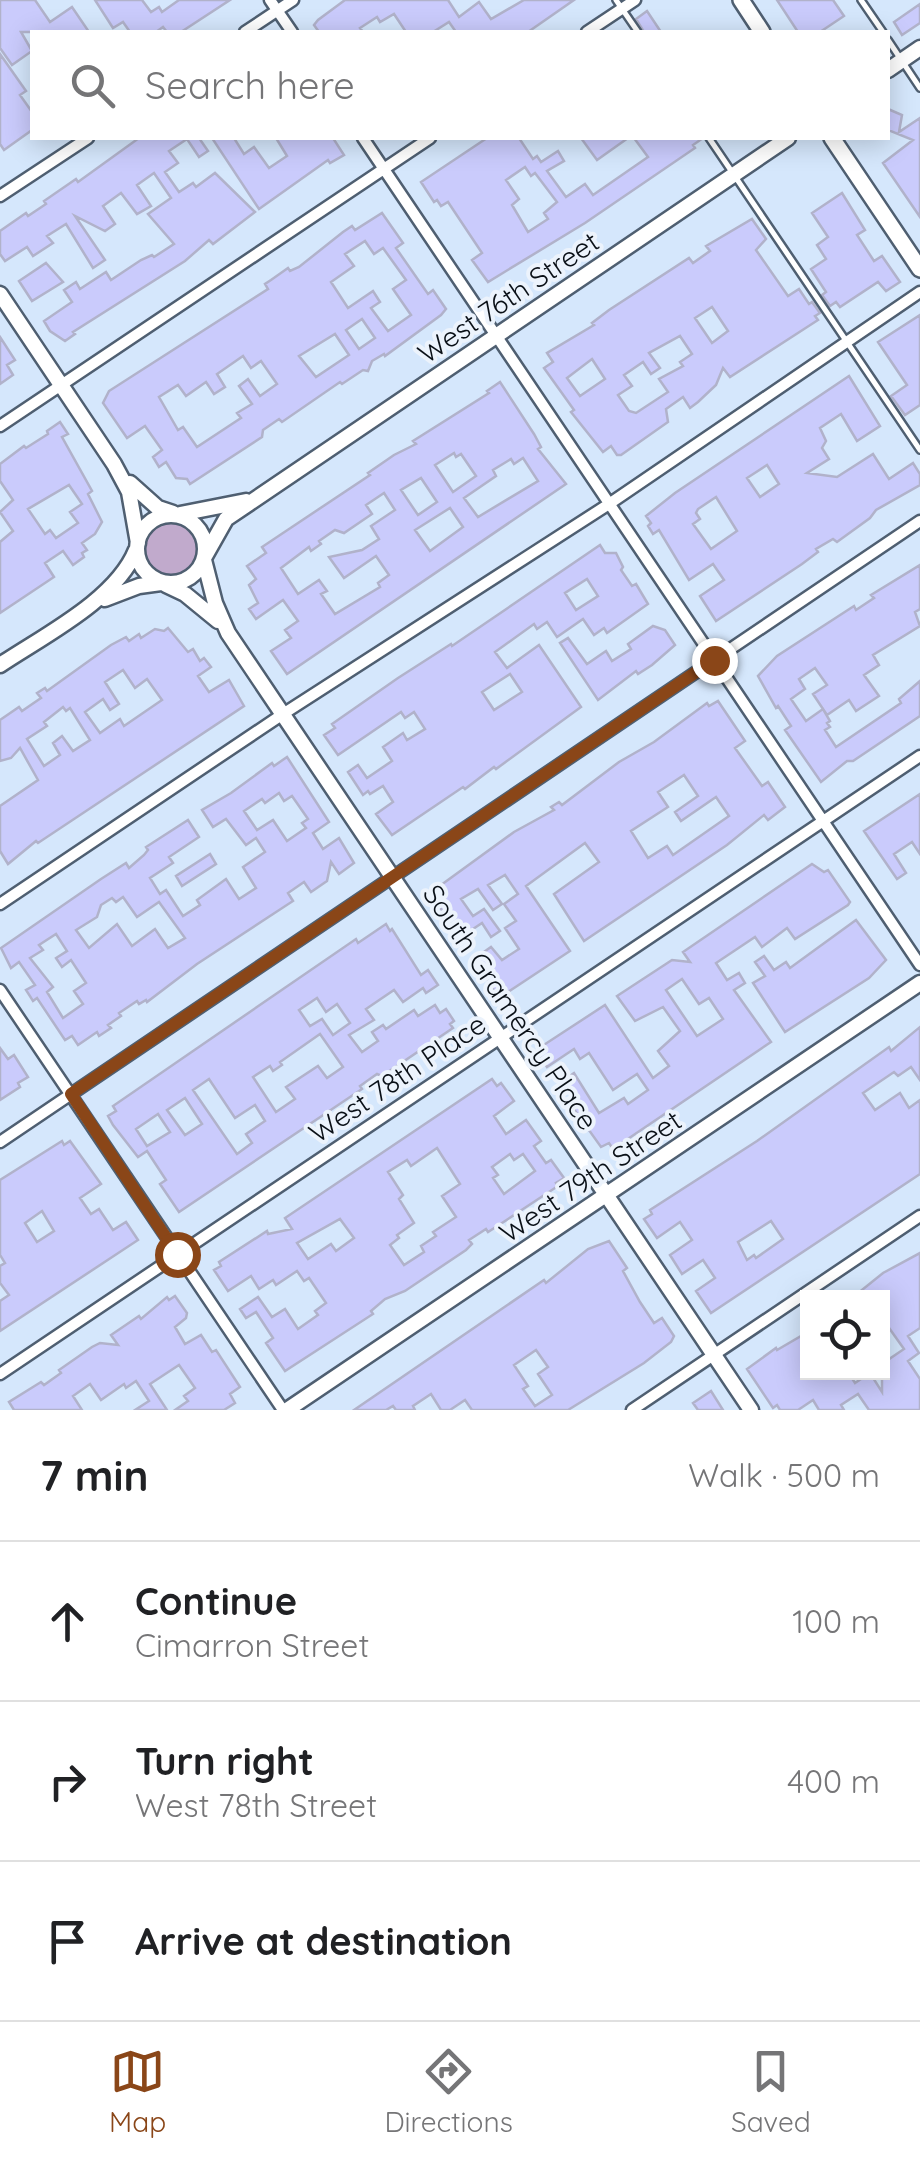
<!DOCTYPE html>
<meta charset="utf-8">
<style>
body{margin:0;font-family:Quicksand,sans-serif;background:#f2f2f2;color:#202124}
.controls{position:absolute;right:30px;bottom:30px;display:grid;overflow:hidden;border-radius:0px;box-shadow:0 5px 25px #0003}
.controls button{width:90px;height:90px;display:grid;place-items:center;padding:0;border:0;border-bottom:2px solid #e0e0e0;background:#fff;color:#202124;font:50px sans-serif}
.stop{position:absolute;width:30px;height:30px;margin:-22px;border:8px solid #8a4618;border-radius:50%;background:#fff}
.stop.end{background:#8a4618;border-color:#fff;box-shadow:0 2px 10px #0008}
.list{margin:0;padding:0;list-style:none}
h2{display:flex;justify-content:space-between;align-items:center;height:130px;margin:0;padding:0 40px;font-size:42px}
h2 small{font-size:32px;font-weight:400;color:#757577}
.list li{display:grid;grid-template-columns:65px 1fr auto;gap:30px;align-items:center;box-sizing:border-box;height:160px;padding:0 40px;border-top:2px solid #e0e0e0}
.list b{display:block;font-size:38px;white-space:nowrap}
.list p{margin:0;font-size:32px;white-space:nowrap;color:#757577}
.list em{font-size:32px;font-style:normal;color:#757577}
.icon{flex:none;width:55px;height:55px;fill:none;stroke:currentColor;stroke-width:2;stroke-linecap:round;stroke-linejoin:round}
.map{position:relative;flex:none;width:920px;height:1410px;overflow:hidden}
.search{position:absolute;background:#fff;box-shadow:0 5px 25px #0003;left:30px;right:30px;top:30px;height:110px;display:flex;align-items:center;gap:25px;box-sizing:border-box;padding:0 35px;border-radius:0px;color:#757577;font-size:38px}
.sheet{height:610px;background:#fff}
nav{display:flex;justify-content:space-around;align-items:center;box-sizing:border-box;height:140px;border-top:2px solid #e0e0e0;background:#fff;font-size:28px;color:#757577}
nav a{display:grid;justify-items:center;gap:5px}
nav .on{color:#8a4618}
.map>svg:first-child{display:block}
.green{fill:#c1aacc}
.building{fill:#cacbfc;stroke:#b1b2ca;stroke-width:2.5;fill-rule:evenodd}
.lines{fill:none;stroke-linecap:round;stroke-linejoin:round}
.lane-casing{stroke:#4f5f71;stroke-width:10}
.street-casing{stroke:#4f5f71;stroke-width:15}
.secondary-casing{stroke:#4f5f71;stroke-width:19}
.primary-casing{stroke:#4f5f71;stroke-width:20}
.lane{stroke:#fff;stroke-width:5}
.street{stroke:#fff;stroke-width:10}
.secondary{stroke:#fff;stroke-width:14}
.primary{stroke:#fff;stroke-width:15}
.route{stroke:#8a4618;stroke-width:12}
.labels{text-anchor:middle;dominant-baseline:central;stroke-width:8;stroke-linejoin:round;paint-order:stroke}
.street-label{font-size:28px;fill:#0a1017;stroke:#ecf3fc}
</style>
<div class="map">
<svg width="920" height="1410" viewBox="0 0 920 1410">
<rect width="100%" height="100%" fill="#d5e7fc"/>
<path class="green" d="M140 549a31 31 0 1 1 62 0a31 31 0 1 1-62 0Z"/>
<path class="building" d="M0,0h35l15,22 22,-15 17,25h-68l11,19 -20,14 -12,-17z
M95,0h47l9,12 8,-5 3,5 17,-12h51l-49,32h-14l-4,-5 -7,5h-26l-7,-10 -10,6z
M345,0h103l11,17 20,-15 12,17 33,-19h50l-46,32h-72l-7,-10 -16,10h-27l-12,-18 -14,8 -3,-5 -17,11 3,4h-44l-5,-7 4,-5z
M777,0h56l11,16 -24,16h-22z
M920,4v19l-18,12 -8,-13z
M647,11l14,21h-17l-8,-13z
M0,54l26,37 -6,4 12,17v18l-28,20 -4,-6z
M888,109l14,6 -3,17 21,-14v99l-37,-54 30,-23 -25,-10z
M139,138h60l9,13 -9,6 -12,-18 -18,12 9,12 -13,9 14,20 14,-9 3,4 19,-14 40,39 -42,32 -4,-4 -24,21 -112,71 2,2 -10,7 -15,-10 -6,-10 28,-19 -8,-12 12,-8 4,7 26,-17 5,8 30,-20 11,-5 2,2 20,-13 -26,-30 23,-16 -17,-25 -17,12 14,21 -14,8 -16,-21 -18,13 12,18 -10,7 -30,-15 30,44 -12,8 -27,-44 -19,12 6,7 -20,13 -6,-9 -22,14 -5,-7v-23l26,-18 2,3 18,-12 -2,-3 32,-22 2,3z
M212,138h22l10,16 10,-7 15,21 18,-12 -11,-18h57l11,17 -14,8 -2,-3 -69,49z
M487,138h32l14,21 4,-3 4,6 17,-11 6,10 -17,10 19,26 19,-13 8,11 55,-38 -14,-19h69l-10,7 2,3 -110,75 -97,59 -16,-22 10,-7 -34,-51 -7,4 -4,-6 -3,2 -13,-20zM525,167l6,9 4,-3 22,29 -13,11 4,6 -20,13 -16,-27 7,-6 -13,-19z
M581,138h47l-31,22z
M842,193l23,37 -8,5 17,26 8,-5 18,26 -14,9 -8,-9 -38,25 -4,-5 -6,4 -8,-11 4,-3 -15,-23 15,-10 -9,-14 11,-8 -16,-24z
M382,213l21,30 -7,5 32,46 5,-4 13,19 -5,6 -56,41 -1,-2 -12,7 -4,10 -5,-1 -21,14 -2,-2 -58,40 -3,-3 -16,11 -1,7 -72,47 -3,-5 -11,-1 -10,-16 -7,5 -6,-10 9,-7 -17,-24 -18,12 -24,-35 6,-12 159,-102 -3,-5 6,-4 17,-12 2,3 9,-4 44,-35 9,-6 3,4zM365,241l9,13 9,-6 23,32 -13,9 18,26 -23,16 -17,-23 9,-6 -7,-11 -25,17 -17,-26 23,-16 -9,-12zM362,319l13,19 -16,11 -13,-19zM335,334l14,21 -33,22 -17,-21zM243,356l8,12 10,-7 16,23 -17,12 -12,-17 -9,7 13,18 -15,9 4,5 -44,29 -14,-20 -5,3 -19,-33 19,-12 8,11 20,-14 8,12 11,-7 -8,-13z
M752,219l14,20 -10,11 32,46 11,-7 10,15 3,-2 8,11 -5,3 3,4 -88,57 -7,-9 -7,17 -18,17 -8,6 -7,-11 -17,12 2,13 -47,33h-4l-6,-9 -8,6 -32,-40 3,-2 -30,-42 9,-6 -6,-9 47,-28 -2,-2 17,-13 80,-52 4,5 17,-12 -4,-5zM712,307l16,24 -16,12 -17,-25zM680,336l12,18 -12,8 3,4 -24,13 9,13 -32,21 -7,-2 -11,-16 14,-9 -8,-11 19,-13 8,12 9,-6 -11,-15zM592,359l13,20 -25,17 -13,-18z
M46,263l17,19 -31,19 -13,-20z
M920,315v90l-15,10 -14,-19 16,-11 -29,-43z
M0,337l15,23 -8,5 6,10 -13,9z
M849,376l31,50 -23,15 -16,-27 -21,14 6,13 -4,7 7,11 -22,14 30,4 36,-23 16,25 24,-16 7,11v11l-44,25 -6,8 -33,24 -4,-3 -17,10 2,3 -16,12 -86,57 -16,-25 24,-16 -11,-16 -24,16 -30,-50 -6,4 -5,-8 3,-3 -5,-7 29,-23zM767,465l12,19 -19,13 -13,-19zM716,497l21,34 -26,18 -18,-25 7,-5 -4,-6 2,-4z
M500,382l34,52 7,13 -3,2 28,35 -279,190 -16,-23 20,-13 -6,-8 13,-9 -15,-21 -27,19 -7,-10 9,-6 -9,-18 7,-6 -9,-13 19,-13 -4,-6 108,-72 -2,-2 26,-18 22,-11 -3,-3 76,-48 -2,-2zM454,453l2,4 5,-3 15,22 -23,16 -18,-27zM523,458l15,23 -60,36 -14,-19 32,-22 -3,-6 18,-11 3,5zM421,478l16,24 -19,13 -17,-25zM384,493l11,17 -24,16 8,13 -17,11 -33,7 15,21 32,-22 13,19 -11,8 2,4 -45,27 -14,-20 6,-3 -8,-11 -21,14 -17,-26 28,-21 2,4 10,-7 -2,-3 16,-11 9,3 28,-19 -6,-9zM450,508l13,19 -33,24 -15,-21z
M60,422l8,12 -6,3 30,54 -4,3 14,28 -7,12 -13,9 5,7 -5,3 2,4 -11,8 -10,-14 -18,12 9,14 -54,36v-71l13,-11 -13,-19 13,-12 -13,-19v-17l24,-18 2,2 22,-14 -1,-3zM69,485l13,19 -12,8 8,11 -22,15 -6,-8 -5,4 -17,-25z
M600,545l5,8h11l7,14 -2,3 11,16 4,-2 12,20 -41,29 -3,-5 -10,7 -11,-16 -26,18 -10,-15 -10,7 -3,-5 -39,28 12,16 32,-23 42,62 -85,62 -2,-2 -29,22 -2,-2 -71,48 -16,-21 17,-12 -10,-16 -13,8 -2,-3 -5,4 -15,-23 10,-7 9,13 25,-17 -9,-14 20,-14 4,7 18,-11 -11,-17 -9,6 -4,-6 -63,43 -14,-20 11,-7 -3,-4 66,-46 53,-34 1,2zM587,579l11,17 -22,14 -11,-17zM510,674l12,18 -28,18 -12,-18z
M920,565v44l-5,3 5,14 -47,29 6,10 -15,10 15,21 -23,15 -7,-11 -22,15 -14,-21 14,-9 -12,-17 -16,11 6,10 -14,10 15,22 17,-12 7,12 -3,2 3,4 -5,3 11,17 65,-44 -2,-4 21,-18v35l-67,45h-6l-26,21 -36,-52 6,-4 -13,-20 -2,2 -18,-32 19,-20 77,-50 2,4 18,-12 -3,-3z
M653,626l12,4 10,15 -23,20 -14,9 -2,-3 -38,29 -38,-57 8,-5 19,26 19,-13 6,10 19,-12 -3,-5z
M168,628l20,24 5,-3 7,12 4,-3 7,9 -13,9 11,16 20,-12 15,26 -206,137 -2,-2 -28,23 -8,-13v-45l38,-26 -18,-32 -9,10 -11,3v-41l19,-13 3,4 19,-13 -4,-5 8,-5 2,3 64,-46 15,-8 3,4 10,-7 2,4 14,-9 9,2zM123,670l12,18 12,-9 15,21 -38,26 -4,-7 -20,14 -15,-21 18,-13 7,11 9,-6 -14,-22zM63,707l3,4 4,-3 20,32 -17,11 -11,-15 -9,7 7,12 -16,11 -17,-27 20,-13 -3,-4z
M718,701l27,40 -10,7 27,38 6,-4 17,25 -17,13 -4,-5 -37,30 -143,96 -30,-47 45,-32 -14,-19 -59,43 44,65 -71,47 -25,-39 17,-12 11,13 17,-11 -14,-21 11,-7 -12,-17 14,-10 -13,-19 -17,10 14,19 -9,6 -15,-21 -17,10 12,17 11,-7 16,22 -9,6 -9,-14 -24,16 -6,-9 3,-1 -25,-36 84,-61 40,-22 -3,-3 8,-5 3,3 57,-43 35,-20 53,-39 2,3zM684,775l14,21 -23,16 6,9 35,-24 13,19 -56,39 -6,-9 -19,12 -17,-27 37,-24 -10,-15z
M287,757l42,65 -16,11 10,16 16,-11 15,25 -15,11 -8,-12 -4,19 -16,11 -7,-10 -16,11 5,8 -96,63 -50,38 -1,-2 -7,4 -2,-3 -18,12 2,3 -13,9 3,3 -12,8 -2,-4 -19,13 -6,-9 -7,4 -28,-42 -4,3 -7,-11 9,-5 -16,-23 -8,6 -10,-20 100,-69 25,-16 3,5 15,-13 4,-5 -2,-3 42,-27 11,17 -30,20 4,6 -23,15 10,16 6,-4 17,26 17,-11 -3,-5 29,-21 13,20 17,-11 -13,-21 22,-15 -9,-14 -10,7 -20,-26 -13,8 -11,-17 29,-17 41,-30 2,3zM279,793l5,8 8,-5 16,23 -6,4 4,5 -19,13 -14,-21 -16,10 -13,-19 18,-12 3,4zM123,897l14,20 22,-15 26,36 -17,10 -13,-19 -23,17 -15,-22 -28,24 -13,-18 21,-13 4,-12 11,-7 4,4zM56,934l11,17 -11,7 6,9 9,-7 15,23 -12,8 9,13 -20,14 -16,-26 6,-5 -23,-29 13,-8 -4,-5z
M920,794v60l-8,-12 -18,12 12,19 -9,6 -33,-48z
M210,854l6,10 -34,22 -6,-10z
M812,864l12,8 4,-2 22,32 -2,3 -53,34 -8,-11 -25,19 -7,-10 -39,26 11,17 12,-7 6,10 -11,7 37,52 -158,107 -4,-6 -8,4 -30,-42 7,-5 -14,-20 10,-7 25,40 25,-15 4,6 20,-14 -11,-16 -24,16 -24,-37 -9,6 -6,-10 -27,18 -11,-17 69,-45 48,73 16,-12 -11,-15 22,-20 -17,-24 -28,14 -18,-25 55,-36 18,2 -7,-10zM682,979l17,25 10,-6 14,21 -26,17 -31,-46z
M856,920l30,40 -17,18 -84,54 -32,-49 12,-7 -10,-14 9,-6 10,14 12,-8 4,6z
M386,924l4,7 2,-2 29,46 7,-5 10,15 -12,8 -3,-5 -20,14 -9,-12 -28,19 8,11 -25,15 13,17 16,-11 -6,-9 11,-7 3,4 28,-19 4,6 17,-11 5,8 6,-4 8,12 -4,3 3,4 -71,48 -5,-2 -17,12 2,3 -183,123 -19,-28 6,-4 -19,-29 -9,6 -25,-32 -5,-9 8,-5 -3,-5 243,-167 2,4zM317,998l9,14 11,-8 13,19 -17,12 -11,-16 -12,7 -11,-16zM320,1034l23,33 -16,11 -9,-12 -32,21 9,12 -19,13 -23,-35 17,-11 3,5 9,-6 -2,-3zM209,1079l26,39 20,-13 10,16 -19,13 6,9 -15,11 -44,-64zM185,1098l17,26 -17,11 -18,-25zM158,1114l12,18 -23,14 -11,-17z
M920,1027v53l-9,-13 -13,9 -4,-4 -31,21 12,17 25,-17 9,15 11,-8v74l-209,139 -15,-22 19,-13 -12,-18 -21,14 -12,-19 22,-15 -12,-18 -23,16 -13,-19 8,-5 -2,-4 107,-69 132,-94 2,4zM771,1221l12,18 -27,19 -2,-3 -7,5 -9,-18z
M0,1048l8,11 6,-4 14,22 -10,6 2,4 -20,13z
M492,1079l5,7 4,-3 13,18 -20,15 12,18 20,-14 15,21 -7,5 12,17 5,-3 13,18 -8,5 2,3 -59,39 -11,7 -2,-3 -17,11 3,4 -6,6 -61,41 -20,8 -14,12 2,3 -88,57 -19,-28 7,-5 -17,-26 -10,6 -6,-9 18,-12 14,20 13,-8 13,20 20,-14 -3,-4 11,-8 -17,-25 -5,3 -7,-10 -21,14 -3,-5 -14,9 -8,-13 -23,15 -14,-21 7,-4 -2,-4 48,-31 1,3 24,-5 -7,-11zM437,1148l23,36 -18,12 14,21 -23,15 3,4 -15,10 3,6 -20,13 -14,-20 9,-7 -2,-3 17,-12 -15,-24 4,-4 -15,-23 19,-12 4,6zM510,1154l4,6 9,-6 12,17 -31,23 -11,-16 5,-3 -6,-8zM340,1219l14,19 -18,13 -5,-7 -23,15 -11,-16z
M62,1141l2,4 6,-4 31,43 -21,14 11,16 8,-5 14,21 13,-8 12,18 -138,91v-30l9,-6 -9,-12v-17l5,-3 -5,-8v-75zM42,1211l12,20 -17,11 -12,-19z
M609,1241l18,27 -4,3 17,31 14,21 8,-5 12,18 -3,6 -27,21 -76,47h-96l-7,-10 -15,10h-9l-10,-16 -18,12 2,4h-19l-3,-4 -7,4h-32l190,-130 2,3 42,-34zM536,1350l12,17 -10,7 14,21 -17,11 -12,-17 5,-3 -14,-21z
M920,1253v75l-12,8 11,17 -11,8 12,18v31h-51l-11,-16 -17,11 3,5h-25l-6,-10 -15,10h-18l-3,-5 -4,3 -26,-39 29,-21 1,2 31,-18v40h40l7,11 15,-10 12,19v-28l22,-15 -22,-31v-20h-30l31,-25z
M175,1296l12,17 -1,5 -11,9 10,17 16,-9 11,17 4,-2 24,37 -10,7 5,9 -11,7h-49l13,-9 -4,-5 11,-8 -16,-23 -29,19 17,26h-32l14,-9 -13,-20 -10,7 -2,-4 -23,16 -11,-16 -17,12 9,14h-68l-5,-8 32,-20 3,3 17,-12 -2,-3 33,-23 8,-4 18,2 -7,-10 28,-19 2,3 26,-22 2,3z
M711,1391l12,19h-25l-5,-7z"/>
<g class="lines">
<defs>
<path id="lane" d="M616,0l22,32
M861,0l22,32
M888,40l32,48
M709,138l211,312"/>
<path id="street" d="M270,0l22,32
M245,32l48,-32
M587,32l48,-32
M363,138l557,827
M0,196l88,-58
M0,426l430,-288
M0,904l283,-190 326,-210 311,-212
M0,990l283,420
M0,1142l920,-621
M0,1374l920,-618
M632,1410l288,-194"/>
<path id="secondary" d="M888,70l32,-22
M0,294l114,170 15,28 9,51
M130,483l28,25 15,5
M180,514l66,-13
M137 549a34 34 0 1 1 68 0a34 34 0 1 1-68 0Z
M204,558l22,-39 562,-381
M204,560l11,43 13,30 523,777
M166,585l19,9 33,27
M105,599l34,-13 22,-3
M0,665c43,-29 116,-65 136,-115
M287,1410l633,-427"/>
<path id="primary" d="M741,0l21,32
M832,138l88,131"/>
</defs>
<use href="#lane" class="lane-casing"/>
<use href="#street" class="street-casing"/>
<use href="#secondary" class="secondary-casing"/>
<use href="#primary" class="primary-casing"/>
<use href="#lane" class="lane"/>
<use href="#street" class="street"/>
<use href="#secondary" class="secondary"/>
<use href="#primary" class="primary"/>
</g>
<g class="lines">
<path class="route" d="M177,1254l-106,-160 643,-434"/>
</g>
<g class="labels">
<g class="street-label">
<text transform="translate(508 297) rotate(-34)">West 76th Street</text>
<text transform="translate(511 1007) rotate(56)">South Gramercy Place</text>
<text transform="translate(397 1078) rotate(-34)">West 78th Place</text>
<text transform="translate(590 1176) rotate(-34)">West 79th Street</text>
</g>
</g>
</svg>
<div class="controls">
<button><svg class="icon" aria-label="locate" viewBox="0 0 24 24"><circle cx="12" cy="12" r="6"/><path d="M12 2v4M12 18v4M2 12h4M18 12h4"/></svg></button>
</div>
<div class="stop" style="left:177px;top:1254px"></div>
<div class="stop end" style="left:714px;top:660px"></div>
<div class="search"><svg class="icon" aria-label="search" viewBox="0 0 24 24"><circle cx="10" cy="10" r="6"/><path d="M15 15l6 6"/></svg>Search here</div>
</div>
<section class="sheet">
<h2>7 min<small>Walk · 500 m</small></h2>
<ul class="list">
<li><svg class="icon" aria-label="ahead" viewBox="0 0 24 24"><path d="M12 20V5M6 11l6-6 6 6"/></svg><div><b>Continue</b><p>Cimarron Street</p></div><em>100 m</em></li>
<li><svg class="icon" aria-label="right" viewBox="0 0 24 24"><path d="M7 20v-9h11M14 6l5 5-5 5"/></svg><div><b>Turn right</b><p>West 78th Street</p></div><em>400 m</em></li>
<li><svg class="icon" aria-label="arrive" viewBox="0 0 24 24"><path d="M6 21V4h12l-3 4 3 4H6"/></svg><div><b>Arrive at destination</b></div></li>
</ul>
</section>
<nav>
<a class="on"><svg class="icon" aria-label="map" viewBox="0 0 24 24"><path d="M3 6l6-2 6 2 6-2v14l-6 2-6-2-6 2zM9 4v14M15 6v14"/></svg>Map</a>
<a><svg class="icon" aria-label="directions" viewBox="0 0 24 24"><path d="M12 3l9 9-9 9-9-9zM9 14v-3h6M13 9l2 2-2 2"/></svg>Directions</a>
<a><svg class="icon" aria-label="saved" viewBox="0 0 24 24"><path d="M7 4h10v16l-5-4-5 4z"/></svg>Saved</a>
</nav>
